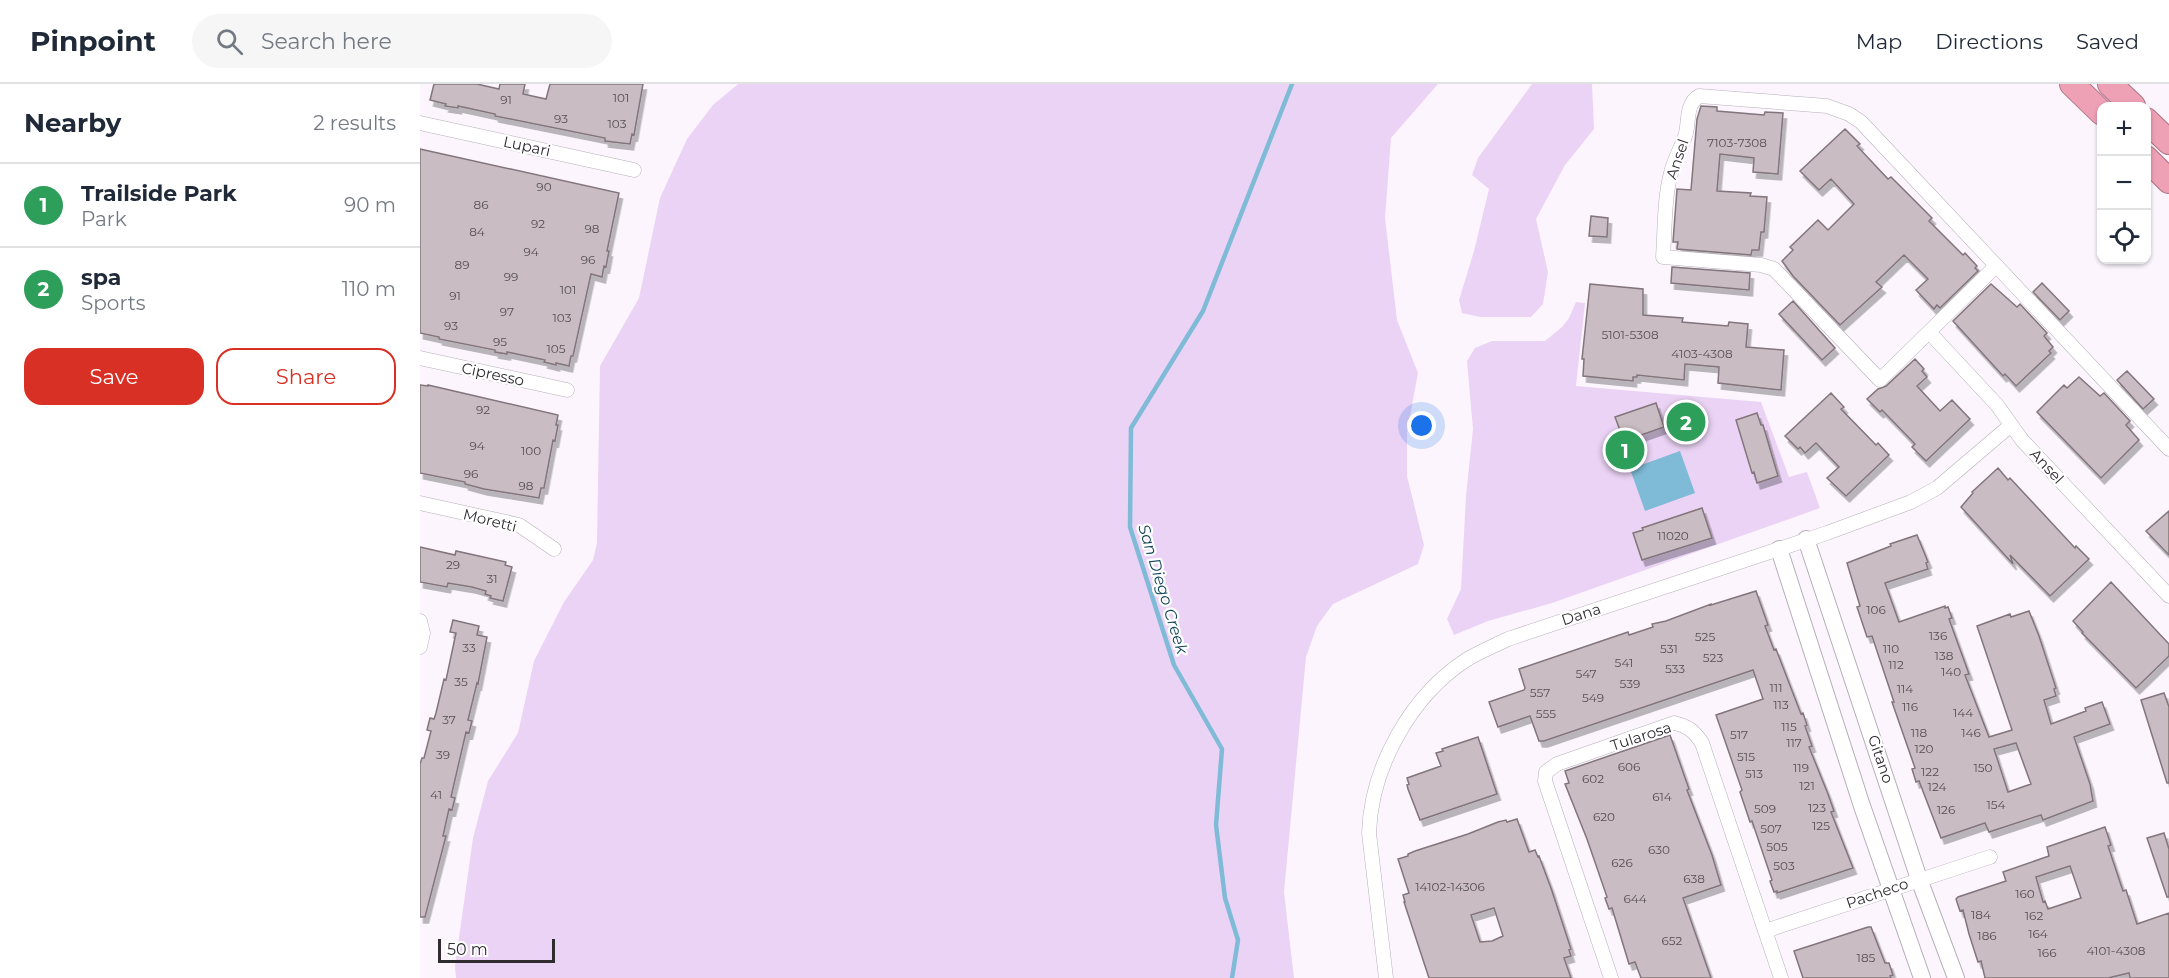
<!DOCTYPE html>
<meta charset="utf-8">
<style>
body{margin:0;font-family:Montserrat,sans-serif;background:#f6f6f7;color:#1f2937}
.controls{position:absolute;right:18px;top:18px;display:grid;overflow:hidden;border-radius:12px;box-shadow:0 2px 4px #0004}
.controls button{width:54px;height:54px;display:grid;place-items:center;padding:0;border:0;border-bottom:2px solid #e0e1e3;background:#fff;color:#1f2937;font:30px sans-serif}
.scale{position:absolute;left:18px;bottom:15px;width:117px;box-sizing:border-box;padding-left:6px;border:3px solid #2f2c30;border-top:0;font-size:16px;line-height:21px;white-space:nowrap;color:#2f2c30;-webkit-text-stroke:4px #fff;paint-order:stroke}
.you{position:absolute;left:1002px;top:342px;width:21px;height:21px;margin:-15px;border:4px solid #fff;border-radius:50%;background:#1a73e8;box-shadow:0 0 0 9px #1a73e833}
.badge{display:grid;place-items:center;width:39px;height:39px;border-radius:50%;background:#d93025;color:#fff;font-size:20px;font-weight:700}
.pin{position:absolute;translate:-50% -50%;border:3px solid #fff;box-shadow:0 2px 6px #0006}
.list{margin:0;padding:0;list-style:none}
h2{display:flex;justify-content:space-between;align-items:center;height:78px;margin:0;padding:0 24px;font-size:26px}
h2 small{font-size:20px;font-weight:400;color:#747a83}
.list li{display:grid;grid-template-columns:39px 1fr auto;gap:18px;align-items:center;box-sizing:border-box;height:84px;padding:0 24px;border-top:2px solid #e0e1e3}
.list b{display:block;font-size:22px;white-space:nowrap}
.list p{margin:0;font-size:20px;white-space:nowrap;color:#747a83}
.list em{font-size:20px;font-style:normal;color:#747a83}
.actions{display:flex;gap:12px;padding:18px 24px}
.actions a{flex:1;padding:14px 0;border:2px solid #d93025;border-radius:18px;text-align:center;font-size:21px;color:#d93025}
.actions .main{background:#d93025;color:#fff}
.icon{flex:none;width:33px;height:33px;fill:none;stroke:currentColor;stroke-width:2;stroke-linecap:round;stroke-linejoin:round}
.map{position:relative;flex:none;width:1749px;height:894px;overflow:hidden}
header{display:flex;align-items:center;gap:36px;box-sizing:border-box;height:84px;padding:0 30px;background:#fff;border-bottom:2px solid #e0e1e3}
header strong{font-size:28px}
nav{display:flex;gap:33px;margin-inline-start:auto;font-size:21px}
.search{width:420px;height:54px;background:#f6f6f7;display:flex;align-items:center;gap:15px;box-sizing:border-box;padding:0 21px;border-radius:33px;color:#747a83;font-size:22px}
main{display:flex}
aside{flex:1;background:#fff}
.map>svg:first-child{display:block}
.green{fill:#ebd3f5}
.water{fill:#7fbbd7}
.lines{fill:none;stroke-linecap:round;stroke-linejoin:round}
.stream{stroke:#7fbbd7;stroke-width:4.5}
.building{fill:#c9bcc2;stroke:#82757b;stroke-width:1.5;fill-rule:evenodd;filter:url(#shadow)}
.minor-casing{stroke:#b6afb9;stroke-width:15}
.tertiary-casing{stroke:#b6afb9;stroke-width:18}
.motorway-casing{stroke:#ab7786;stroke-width:26}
.minor{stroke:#fff;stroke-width:14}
.tertiary{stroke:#fff;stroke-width:16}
.motorway{stroke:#eea0b5;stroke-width:24}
.labels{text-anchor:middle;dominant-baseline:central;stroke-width:4.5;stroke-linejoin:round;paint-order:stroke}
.number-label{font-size:12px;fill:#565054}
.street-label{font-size:15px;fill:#2f2c30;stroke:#fff}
.water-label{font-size:16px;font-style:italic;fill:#13455a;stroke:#fff}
</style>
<header>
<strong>Pinpoint</strong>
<div class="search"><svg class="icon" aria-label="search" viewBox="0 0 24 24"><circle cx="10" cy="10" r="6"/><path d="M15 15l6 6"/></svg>Search here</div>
<nav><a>Map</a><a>Directions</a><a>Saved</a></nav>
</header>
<main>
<aside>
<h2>Nearby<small>2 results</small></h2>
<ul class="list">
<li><span class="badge" style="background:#2e9e5b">1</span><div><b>Trailside Park</b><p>Park</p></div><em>90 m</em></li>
<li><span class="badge" style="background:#2e9e5b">2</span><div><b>spa</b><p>Sports</p></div><em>110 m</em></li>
</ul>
<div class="actions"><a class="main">Save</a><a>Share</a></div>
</aside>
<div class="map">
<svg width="1749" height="894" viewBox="0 0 1749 894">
<defs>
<filter id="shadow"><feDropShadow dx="3.5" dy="6" stdDeviation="0" flood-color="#0004"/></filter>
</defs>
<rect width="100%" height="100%" fill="#fcf5fe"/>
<path class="green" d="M318,0h700l-47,54 -6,80 12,102 21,53 -11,59v44l17,69 -6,19 -85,40 -16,22 -11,31 -22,235 10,86h-838l-1,-12 18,-128 15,-57 30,-48 16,-72 30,-59 29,-42 4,-17 3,-177 39,-68 21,-100 27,-59 26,-34z
M1112,0h60l2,45 -29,36 -29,54 12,53 -5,32 -12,13h-51l-18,-4 -3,-13 15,-49 15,-62 -17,-14 6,-17z
M1156,218l9,1 -9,83 185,16 28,75 18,-5 13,36 -268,95 -64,18 -34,14 -7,-16 14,-30 5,-93 7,-67 -6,-68 8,-13 17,-7h53l17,-14 7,-9z"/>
<path class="water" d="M1260,367l15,42 -50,18 -15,-42z"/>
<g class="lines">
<path class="stream" d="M812,894l6,-38 -13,-42 -9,-73 6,-76 -48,-84 -44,-138 1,-99 72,-117 89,-227"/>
</g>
<path class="building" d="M14,0h43l22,5 1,-5h25l-2,10 23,5 4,-15h93l-9,51 -2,-1 -2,10 -25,-3v-3l-110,-22v-2l-37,-8v2l-13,-2 1,-2 -16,-4z
M1281,22l16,1v4l47,4 1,-3 18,1 -5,61 -25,-2 1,-14 -34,-4 -3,37 34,2 -1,3 17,1 -3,35h-3l-2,18h-7l-1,5 -74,-6 1,-7h-5l4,-53 14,1 6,-71z
M1425,45l15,15 -3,2 31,33 3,-2 41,41 -3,3 34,34 2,-2 12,13 -2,2 3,3 -38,37 -3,-3 -3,4 -18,-19 12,-11 -24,-24 -28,27 6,5 -42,38 -47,-49 -11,-15 11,-11 -3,-3 28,-27 10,10 26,-26 -23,-25 -12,11 -19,-19z
M0,65l199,44 -12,58h2l-3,16 -2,-1 -2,11 -11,-3 -18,82h-2l-2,10 -13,-3v2l-12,-3 1,-2 -38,-8v2l-12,-2v-2l-56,-11v-2l-19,-4z
M1171,132l17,2 -1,19 -18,-1z
M1252,183l78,6 -1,17 -78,-7z
M1622,199l27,28 -9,9 -27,-28z
M1170,200l53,5v26l40,3 -1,4 46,4 1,-4 19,2 -2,23 38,3 -3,40 -63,-7 1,-16 -34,-3 -1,16 -47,-5v2h-4v4l-50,-5 1,-17h-2z
M1571,200l26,23 3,-3 27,29 -3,3 9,11 -4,4 2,2 -35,33 -11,-12 -2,2 -50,-55z
M1373,217l42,47 -13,12 -43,-46z
M1495,275l9,10 -2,2 5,6 -10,9 23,25 12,-11 18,19 -44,42 -14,-14 3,-3 -33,-34 -2,2 -13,-13 11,-10 8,-3z
M1707,287l27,28 -11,10 -26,-29z
M1659,293l21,19 4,-3 26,28 -4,4 13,15 -38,38 -64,-66 27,-27 3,3z
M0,301l8,1v-1l130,30 -2,10h2l-3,16 -2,-1 -9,48h-3l-2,10 -55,-9 -19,-5v-2l-45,-9z
M1411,309l13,14 -3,2 35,36 2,-2 11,12 -43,41 -19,-18 12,-11 -23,-24 -11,10 -5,-6 -2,2 -13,-13z
M1236,319l8,24 -40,14 -9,-24z
M1337,329l4,12h2l15,51 -21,7 -3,-11 -2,1 -16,-53z
M1578,384l10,12 2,-2 65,70 1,-2 13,13 -39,37 -40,-41 3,9 -52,-57 12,-14 -1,-1z
M1282,424l10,30 -70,22 -9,-27 10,-3 -1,-2z
M1749,427v44l-23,-24z
M1497,451l11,27 -2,1 2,6 -43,14 14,39 46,-16v2l3,-1 4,11 -3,1 20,55 -4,1 24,62 23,-7 -35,-104 33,-12 1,3 18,-6 10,25 17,52 -2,1 2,7 -12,4 7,24 35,-13 -1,-3 17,-6 8,22 -36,13 16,47 3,17 -50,19 -2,-5 -52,17 -4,-9 -44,15 -22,-57 -3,1 -4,-13 3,-1 -23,-66h2l-22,-66 -5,1 -10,-30 3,-1 -13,-43 44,-17 -1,-2zM1596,659l15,41 -23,8 -14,-43z
M0,463l35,8 1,-4 50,11 -1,3 7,2 -9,34 -13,-3 1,-2 -6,-2 1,-3 -14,-4 -24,-4 -1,4 -27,-5z
M1691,498l58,62v12l-33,32 -54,-55 1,-1 -10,-11z
M1336,507l12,34 -3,1 9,24 2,-1 25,65 2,-1 4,12 -2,1 7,20 -3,1 19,47 6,17 -3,1 22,56 -76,25v-2l-3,1 -4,-11 2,-1 -20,-59 -2,1 -10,-30 2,-2 -26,-75 47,-16 -10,-29 -209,71h-5l-9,-25 -32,11 -9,-25 35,-12 1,-2 -6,-19 109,-37 1,3 24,-8 -1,-3 14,-3 45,-17v1z
M33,536l26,6 -2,9 10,2 -9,47 -1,-1 -9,37 4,1 -3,12 -3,-1 -15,65 4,1 -3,12 -3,-1 -6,27h3l-21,81h-5v-153l2,-6h2l7,-27 -4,-1 3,-12 4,1 2,-6 8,-34 2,1 10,-47 -6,-1z
M1744,609l5,14v76h-2l-26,-83z
M1250,651l19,54 -2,1 25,65 9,30 -38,13 28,80h-70l-6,-16 -6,2 -17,-56 -3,1 -4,-11 2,-1 -20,-58 -22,-55 4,-1 -4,-12z
M1058,653l19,57 -77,26 -12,-31 -1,-4 2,-1 -2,-6 34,-12 -5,-13 7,-2 -1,-2z
M1097,735l12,33 6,-2 3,7 1,-1 12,32 20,61 -2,1 2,6 -7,2 7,20h-142l-25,-76h1l-2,-7 6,-2 -11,-34 10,-3v-2l7,-3 53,-17 30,-12 8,-2 1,2zM1074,824l9,28 -11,5 -12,1 -9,-27z
M1685,743l6,18 -3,1 15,45 3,-1 11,34 32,-11v65h-39l-1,-5 -21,5h-123l-4,-17 -3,1 -9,-28 -6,-24 -3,1 -4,-12 2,-2 48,-16 -3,-9 46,-16 -2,-9zM1650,782l11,32 -33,11 -3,-8 -2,1 -7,-25z
M1744,749l5,16v48h-2l-20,-59z
M1448,843h3l14,36h4l4,12 -3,1 1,2h-88l-9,-27z"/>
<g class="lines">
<defs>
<path id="minor" d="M0,39l214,47
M1576,182l-116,114 -106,-111 -13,-4 -98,-8c2,-28 1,-58 8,-84 3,-14 11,-26 15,-40 3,-13 0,-29 13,-37l128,10 22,8 12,8 308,327
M1509,248l68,73 25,35 147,156
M0,274l147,32
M0,419l99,22 35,24
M0,537l3,12 -3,14
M1345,847l225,-74
M966,894l-17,-145c2,-66 42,-137 97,-173 13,-8 28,-14 42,-21l319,-106 84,-31 26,-14 74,-63
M1191,894l-66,-197 1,-9 11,-8 117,-41c14,3 20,8 28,20l79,235"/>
<path id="tertiary" d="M1386,455l113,340 37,99
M1359,465l83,257 60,172"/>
<path id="motorway" d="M1652,0l30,29
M1690,0l23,22
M1726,36l23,22
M1726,74l23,23"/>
</defs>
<use href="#minor" class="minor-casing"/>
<use href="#tertiary" class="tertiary-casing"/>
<use href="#motorway" class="motorway-casing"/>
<use href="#minor" class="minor"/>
<use href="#tertiary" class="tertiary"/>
<use href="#motorway" class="motorway"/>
</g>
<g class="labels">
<g class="number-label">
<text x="201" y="13">101</text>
<text x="86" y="15">91</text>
<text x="141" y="34">93</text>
<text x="197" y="39">103</text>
<text x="1317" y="58">7103-7308</text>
<text x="124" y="102">90</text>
<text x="61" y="120">86</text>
<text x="118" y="139">92</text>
<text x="172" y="144">98</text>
<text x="57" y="147">84</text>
<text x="111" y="167">94</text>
<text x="168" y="175">96</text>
<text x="42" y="180">89</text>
<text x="91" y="192">99</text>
<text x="148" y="205">101</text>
<text x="35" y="211">91</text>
<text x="87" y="227">97</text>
<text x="142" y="233">103</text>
<text x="31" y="241">93</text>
<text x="1210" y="250">5101-5308</text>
<text x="80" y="257">95</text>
<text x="136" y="264">105</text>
<text x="1282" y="269">4103-4308</text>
<text x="63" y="325">92</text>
<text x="57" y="361">94</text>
<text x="111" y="366">100</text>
<text x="51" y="389">96</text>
<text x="106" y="401">98</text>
<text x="1253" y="451">11020</text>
<text x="33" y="480">29</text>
<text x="72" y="494">31</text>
<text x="1456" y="525">106</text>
<text x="1518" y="551">136</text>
<text x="1285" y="552">525</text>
<text x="49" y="563">33</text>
<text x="1249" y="564">531</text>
<text x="1471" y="564">110</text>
<text x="1524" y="571">138</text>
<text x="1293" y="573">523</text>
<text x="1204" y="578">541</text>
<text x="1476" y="580">112</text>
<text x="1255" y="584">533</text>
<text x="1531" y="587">140</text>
<text x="1166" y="589">547</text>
<text x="41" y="597">35</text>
<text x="1210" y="599">539</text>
<text x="1356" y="603">111</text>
<text x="1485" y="604">114</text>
<text x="1120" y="608">557</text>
<text x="1173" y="613">549</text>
<text x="1361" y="620">113</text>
<text x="1490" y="622">116</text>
<text x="1543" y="628">144</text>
<text x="1126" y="629">555</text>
<text x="29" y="635">37</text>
<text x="1369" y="642">115</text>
<text x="1499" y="648">118</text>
<text x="1551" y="648">146</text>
<text x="1319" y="650">517</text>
<text x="1374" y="658">117</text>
<text x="1504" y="664">120</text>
<text x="23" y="670">39</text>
<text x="1326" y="672">515</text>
<text x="1209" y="682">606</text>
<text x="1381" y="683">119</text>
<text x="1563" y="683">150</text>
<text x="1510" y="687">122</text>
<text x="1334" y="689">513</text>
<text x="1173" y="694">602</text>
<text x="1387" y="701">121</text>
<text x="1517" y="702">124</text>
<text x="16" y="710">41</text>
<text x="1242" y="712">614</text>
<text x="1576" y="720">154</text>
<text x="1397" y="723">123</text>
<text x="1345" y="724">509</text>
<text x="1526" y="725">126</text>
<text x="1184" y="732">620</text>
<text x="1401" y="741">125</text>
<text x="1351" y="744">507</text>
<text x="1357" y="762">505</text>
<text x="1239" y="765">630</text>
<text x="1202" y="778">626</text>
<text x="1364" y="781">503</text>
<text x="1274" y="794">638</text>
<text x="1030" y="802">14102-14306</text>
<text x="1605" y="809">160</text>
<text x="1215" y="814">644</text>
<text x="1561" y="830">184</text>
<text x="1614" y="831">162</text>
<text x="1618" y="849">164</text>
<text x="1567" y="851">186</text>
<text x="1252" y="856">652</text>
<text x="1696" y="866">4101-4308</text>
<text x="1627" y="868">166</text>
<text x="1446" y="873">185</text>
</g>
<g class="street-label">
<text transform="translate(107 62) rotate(12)">Lupari</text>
<text transform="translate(1257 75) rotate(-71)">Ansel</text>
<text transform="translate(73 290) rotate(12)">Cipresso</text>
<text transform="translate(1627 382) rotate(47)">Ansel</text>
<text transform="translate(70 436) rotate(14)">Moretti</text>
<text transform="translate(1161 530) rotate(-18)">Dana</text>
<text transform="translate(1221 652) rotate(-18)">Tularosa</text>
<text transform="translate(1461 675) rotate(71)">Gitano</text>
<text transform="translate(1457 809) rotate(-19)">Pacheco</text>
</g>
<g class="water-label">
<text transform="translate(743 505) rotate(73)">San Diego Creek</text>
</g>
</g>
</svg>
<div class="controls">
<button>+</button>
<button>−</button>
<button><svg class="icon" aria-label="locate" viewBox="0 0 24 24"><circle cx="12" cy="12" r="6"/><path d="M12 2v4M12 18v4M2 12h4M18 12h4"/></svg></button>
</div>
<div class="scale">50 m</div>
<div class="you"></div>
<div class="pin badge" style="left:1205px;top:366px;background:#2e9e5b">1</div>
<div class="pin badge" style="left:1266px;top:338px;background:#2e9e5b">2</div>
</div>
</main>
